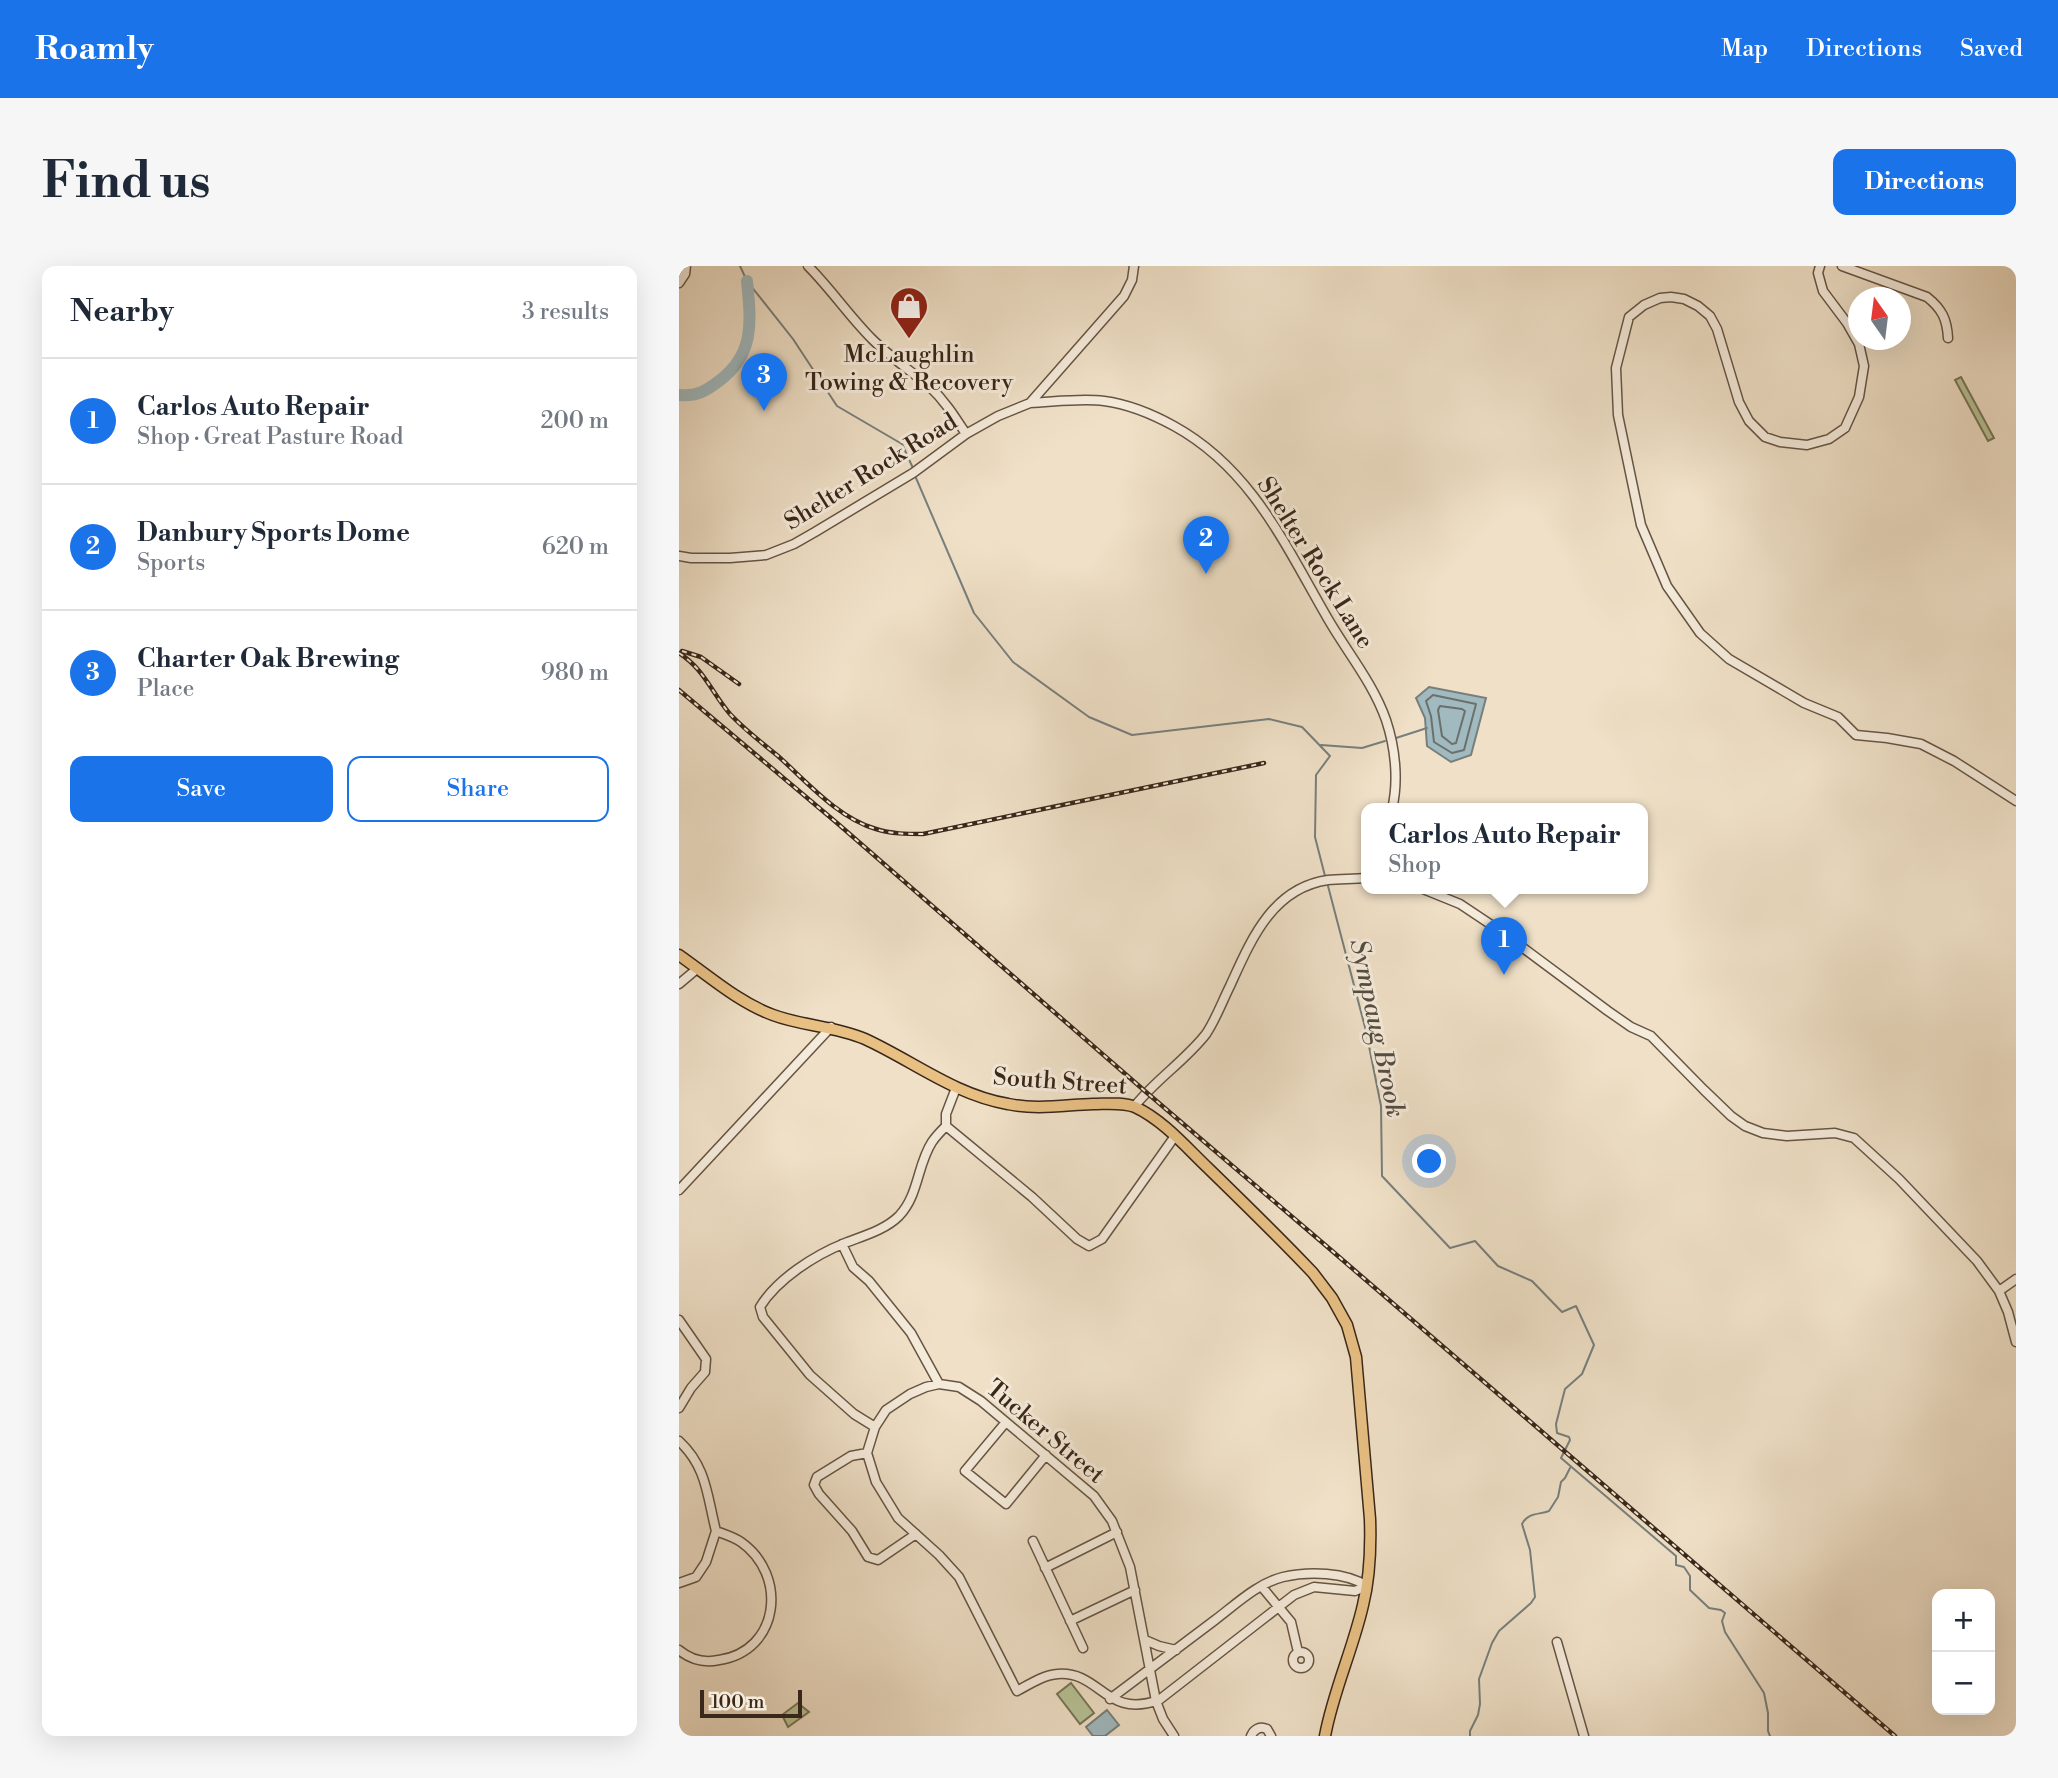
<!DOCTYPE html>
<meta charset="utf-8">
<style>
body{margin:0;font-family:"Libre Bodoni",serif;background:#f6f6f7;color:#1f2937}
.controls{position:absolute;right:21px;bottom:21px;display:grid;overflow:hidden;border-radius:14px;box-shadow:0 7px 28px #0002}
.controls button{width:63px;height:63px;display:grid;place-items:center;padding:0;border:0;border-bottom:2px solid #e0e1e3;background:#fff;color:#1f2937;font:35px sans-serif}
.compass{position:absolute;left:1169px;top:21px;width:63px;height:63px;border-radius:50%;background:#fff;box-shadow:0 7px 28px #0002;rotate:346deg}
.scale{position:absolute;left:21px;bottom:18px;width:102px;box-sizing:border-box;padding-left:7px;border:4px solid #392719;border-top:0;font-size:19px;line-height:24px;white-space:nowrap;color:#392719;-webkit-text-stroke:5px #f5ebdb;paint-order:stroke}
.you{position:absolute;left:751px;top:896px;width:24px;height:24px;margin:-18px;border:5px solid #fff;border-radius:50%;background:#1a73e8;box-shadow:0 0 0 10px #1a73e833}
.badge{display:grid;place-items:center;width:46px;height:46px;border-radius:50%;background:#1a73e8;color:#fff;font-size:23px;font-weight:700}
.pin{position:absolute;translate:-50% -58px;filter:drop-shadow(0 2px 4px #0008)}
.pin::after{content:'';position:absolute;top:37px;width:24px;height:21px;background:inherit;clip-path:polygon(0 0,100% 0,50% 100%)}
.popup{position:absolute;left:682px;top:537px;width:287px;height:91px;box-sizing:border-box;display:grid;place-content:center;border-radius:14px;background:#fff;filter:drop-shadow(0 2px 5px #0005);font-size:23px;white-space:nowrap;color:#747a83}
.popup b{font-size:26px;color:#1f2937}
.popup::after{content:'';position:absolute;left:50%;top:100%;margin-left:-14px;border:14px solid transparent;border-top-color:#fff}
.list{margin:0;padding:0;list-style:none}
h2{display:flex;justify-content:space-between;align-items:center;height:91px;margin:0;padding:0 28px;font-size:30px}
h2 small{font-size:23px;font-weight:400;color:#747a83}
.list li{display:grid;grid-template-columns:46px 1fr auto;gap:21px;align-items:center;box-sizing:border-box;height:126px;padding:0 28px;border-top:2px solid #e0e1e3}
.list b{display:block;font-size:26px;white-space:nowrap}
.list p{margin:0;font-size:23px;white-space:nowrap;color:#747a83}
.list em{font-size:23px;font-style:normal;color:#747a83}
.actions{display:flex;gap:14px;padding:21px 28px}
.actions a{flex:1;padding:16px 0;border:2px solid #1a73e8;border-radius:14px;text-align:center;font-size:24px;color:#1a73e8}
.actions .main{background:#1a73e8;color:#fff}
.map{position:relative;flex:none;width:1337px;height:1470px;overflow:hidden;border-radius:14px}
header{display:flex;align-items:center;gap:42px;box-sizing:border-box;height:98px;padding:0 35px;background:#1a73e8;color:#fff}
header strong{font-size:33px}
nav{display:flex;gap:38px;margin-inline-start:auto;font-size:24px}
.intro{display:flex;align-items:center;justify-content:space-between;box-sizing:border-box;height:168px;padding:0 42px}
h1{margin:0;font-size:49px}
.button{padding:18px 32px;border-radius:14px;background:#1a73e8;color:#fff;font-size:24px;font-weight:700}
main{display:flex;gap:42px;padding:0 42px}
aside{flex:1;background:#fff;border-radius:14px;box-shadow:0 7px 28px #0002}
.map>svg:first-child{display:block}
.green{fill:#b7c397;stroke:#787558;stroke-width:2}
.water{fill:#a0bac0;stroke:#777f7d;stroke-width:2}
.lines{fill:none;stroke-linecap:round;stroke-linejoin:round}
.shore{stroke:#6c706c;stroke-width:2}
.stream{stroke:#777f7d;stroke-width:2}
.river{stroke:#a0bac0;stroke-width:12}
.minor-casing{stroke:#654;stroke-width:11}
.major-casing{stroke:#392719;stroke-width:13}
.minor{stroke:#f5ebdb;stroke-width:8}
.major{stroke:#e8c084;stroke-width:10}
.rail-casing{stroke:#392719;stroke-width:4.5}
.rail{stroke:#f5ebdb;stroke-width:2;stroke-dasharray:5;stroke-linecap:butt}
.labels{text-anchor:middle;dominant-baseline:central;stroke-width:6;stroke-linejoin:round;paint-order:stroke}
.poi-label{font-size:24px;fill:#392719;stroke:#f5ebdb}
.street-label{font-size:24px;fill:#392719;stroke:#f5ebdb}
.water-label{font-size:26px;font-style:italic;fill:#534c43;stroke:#f5ebdb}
</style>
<header>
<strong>Roamly</strong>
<nav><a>Map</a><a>Directions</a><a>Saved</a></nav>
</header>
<div class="intro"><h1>Find us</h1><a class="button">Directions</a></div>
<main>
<aside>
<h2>Nearby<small>3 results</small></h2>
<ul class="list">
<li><span class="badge">1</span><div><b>Carlos Auto Repair</b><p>Shop · Great Pasture Road</p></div><em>200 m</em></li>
<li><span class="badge">2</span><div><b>Danbury Sports Dome</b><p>Sports</p></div><em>620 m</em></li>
<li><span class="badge">3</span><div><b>Charter Oak Brewing</b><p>Place</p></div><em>980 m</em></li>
</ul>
<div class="actions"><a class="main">Save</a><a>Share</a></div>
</aside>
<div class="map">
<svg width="1337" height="1470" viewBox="0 0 1337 1470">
<rect width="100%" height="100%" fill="#efe0c7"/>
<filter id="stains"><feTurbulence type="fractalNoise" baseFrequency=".00286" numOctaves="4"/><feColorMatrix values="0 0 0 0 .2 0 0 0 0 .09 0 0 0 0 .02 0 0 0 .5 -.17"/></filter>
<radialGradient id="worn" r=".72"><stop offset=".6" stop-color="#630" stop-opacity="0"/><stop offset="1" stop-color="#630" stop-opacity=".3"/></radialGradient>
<path class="green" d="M1282,111l33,61 -6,3 -33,-61z
M392,1417l23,30 -14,11 -23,-30z
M119,1437l11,9 -21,15 -6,-12z"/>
<path class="water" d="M750,421l57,11 -15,57 -20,7 -24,-16 -2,-28 -9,-20z
M428,1444l12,15 -14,11h-12l-7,-9z"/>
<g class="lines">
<path class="shore" d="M754,429l43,9 -12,46 -12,3 -18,-11 -3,-26 -5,-15z
M761,440l22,3 3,2 -9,32 -4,1 -10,-8 -4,-26z"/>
<path class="stream" d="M61,0l7,15 46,58 44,67 65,38 10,22
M237,212l58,135 39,49 76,55 43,18 137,-16 33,8 28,29 -14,19 -1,62 10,39
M717,472l31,-10
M642,479l41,3 23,-7
M649,620l38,145 15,75 1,70 68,72 25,-7 23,25 34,15 30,31 14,-6 18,39 -12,29 -17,15 -9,35 1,9 12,4 1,3 -9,18 115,98v9l8,2 6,9v14l19,18 12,2 4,3 -3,8 3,11 39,61 4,20v18l2,5
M791,1470v-5l8,-16 2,-11 -1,-25 13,-36 7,-12 32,-28 4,-6 -5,-47 -8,-26c6,-12 17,-9 27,-13l9,-14 3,-15 4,-4 5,-10"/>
<path class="river" d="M0,129c17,2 27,-4 40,-14 36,-27 32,-59 28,-100"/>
<defs>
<path id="minor" d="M129,0c23,23 41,50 64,73 18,18 39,32 58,48 15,14 25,30 36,47
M1141,0l-2,7 5,18 24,32 12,21 5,22 -5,31 -14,31 -16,11 -22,6 -27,-3 -15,-5 -16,-16 -10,-19 -22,-73 -7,-13 -12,-10 -14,-7 -13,-2 -11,1 -16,7 -15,12 -13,51 2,47 23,110 26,61 33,47 29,26 75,44 34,14 18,18 31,3 34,6 33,17 62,40
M1163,0l85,31c15,12 20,22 21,41
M0,17l6,-9 1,-8
M351,137c24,-1 50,-5 74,-2 23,3 50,14 70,25 78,43 111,119 154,193 19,33 45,64 58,101 9,27 13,60 6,89
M0,290l12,2h39l36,-3 28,-11 21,-12 98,-59 53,-39 32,-18 32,-13 94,-107 8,-16 2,-14
M744,623l37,15 39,26 109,81 23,16 20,9 53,54 27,26 14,10 18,7 24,3 48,-3 19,5 45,41 78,82 22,30 9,21 8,30
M0,718l19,-16
M277,822l-10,26v12l86,71 45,42 12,7 13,-7 73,-103
M455,841c21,-27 51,-46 72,-73 10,-15 16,-32 24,-48 21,-46 42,-98 98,-106 12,-1 25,-1 38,-2
M0,924l152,-163
M163,978l11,23 16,14 42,52 28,51
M1320,1025l17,-12
M0,1054l27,39 -1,13 -14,16 -12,20
M327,1156l-41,49 41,33 40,-49
M196,1161l-21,-13 -44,-39 -47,-58 -3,-10c17,-28 55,-52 85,-64 18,-7 40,-13 54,-27 20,-21 18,-51 33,-74 4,-6 9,-11 14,-16
M0,1175c28,26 28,55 37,90 8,3 18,6 25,11 47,33 39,109 -22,118 -14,3 -28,0 -40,-10
M188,1187l-16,3 -34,21 -3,8 5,9 33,37 16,26 10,3 38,-26
M354,1275l50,107
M366,1302l72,-36
M0,1317l17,-6 10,-15 10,-31
M583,1321l29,35 7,30
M391,1355l65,-31
M466,1374l14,6 17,4
M878,1376l27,94
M614 1394a8 8 0 1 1 16 0a8 8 0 1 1-16 0Z
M431,1433c35,-26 70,-53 105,-79 20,-15 43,-37 68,-43 26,-6 62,-5 84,9
M495,1470l-11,-17 -7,-18 -26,-134 -18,-46 -18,-25 -113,-95 -22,-14 -20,-3 -13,3 -16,7 -24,16 -11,17 -8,26 9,29 22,36 41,37 20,22 58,114c13,-7 26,-16 41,-17 43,-3 47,45 101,26l135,-105 20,-8 41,4 12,-5
M572,1470c3,-7 9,-10 16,-7l4,7"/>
<path id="major" d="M0,689c30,21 59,47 94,60 29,11 62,11 92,24 48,22 90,56 143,65 28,6 57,1 85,0 13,0 30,-2 42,3 28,13 51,40 73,61 36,35 71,69 105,105l19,25 15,27 9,32 14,162c1,29 0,58 -7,86 -10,44 -30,87 -38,131"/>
</defs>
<use href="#minor" class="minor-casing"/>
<use href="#major" class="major-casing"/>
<use href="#minor" class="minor"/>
<use href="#major" class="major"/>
<defs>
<path id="rail" d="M3,385l19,6 38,27
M0,387c26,17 32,39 51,61 14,15 32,29 48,42 29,26 60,62 98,73 15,5 31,5 47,5l341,-71
M0,424l158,133 309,269 185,158 564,486"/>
</defs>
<use href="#rail" class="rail-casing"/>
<use href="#rail" class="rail"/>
</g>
<defs>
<symbol id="shop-pin" viewBox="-11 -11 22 30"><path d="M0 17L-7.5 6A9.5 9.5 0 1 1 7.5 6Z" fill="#8f2418" stroke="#f5ebdb"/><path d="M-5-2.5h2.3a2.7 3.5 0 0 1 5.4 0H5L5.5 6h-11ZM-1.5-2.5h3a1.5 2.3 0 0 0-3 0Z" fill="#fff"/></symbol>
</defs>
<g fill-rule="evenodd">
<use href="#shop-pin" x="208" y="18" width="44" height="60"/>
</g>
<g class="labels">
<g class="poi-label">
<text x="230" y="89">McLaughlin<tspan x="230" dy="28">Towing &amp; Recovery</tspan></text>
</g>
<g class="street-label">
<text transform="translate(192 206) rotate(-32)">Shelter Rock Road</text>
<text transform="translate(636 297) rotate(58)">Shelter Rock Lane</text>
<text transform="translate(381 816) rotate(4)">South Street</text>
<text transform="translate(366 1166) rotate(40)">Tucker Street</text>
</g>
<g class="water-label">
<text transform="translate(698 762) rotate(78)">Sympaug Brook</text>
</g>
</g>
<rect width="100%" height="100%" filter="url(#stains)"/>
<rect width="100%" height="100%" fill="url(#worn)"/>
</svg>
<div class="controls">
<button>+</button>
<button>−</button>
</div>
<svg class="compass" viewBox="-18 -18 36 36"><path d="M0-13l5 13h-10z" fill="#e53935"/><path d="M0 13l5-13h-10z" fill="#747a83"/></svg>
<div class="scale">100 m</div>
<div class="you"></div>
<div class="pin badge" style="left:825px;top:709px">1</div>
<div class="popup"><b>Carlos Auto Repair</b>Shop</div>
<div class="pin badge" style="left:527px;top:308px">2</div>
<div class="pin badge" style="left:85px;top:145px">3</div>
</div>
</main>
